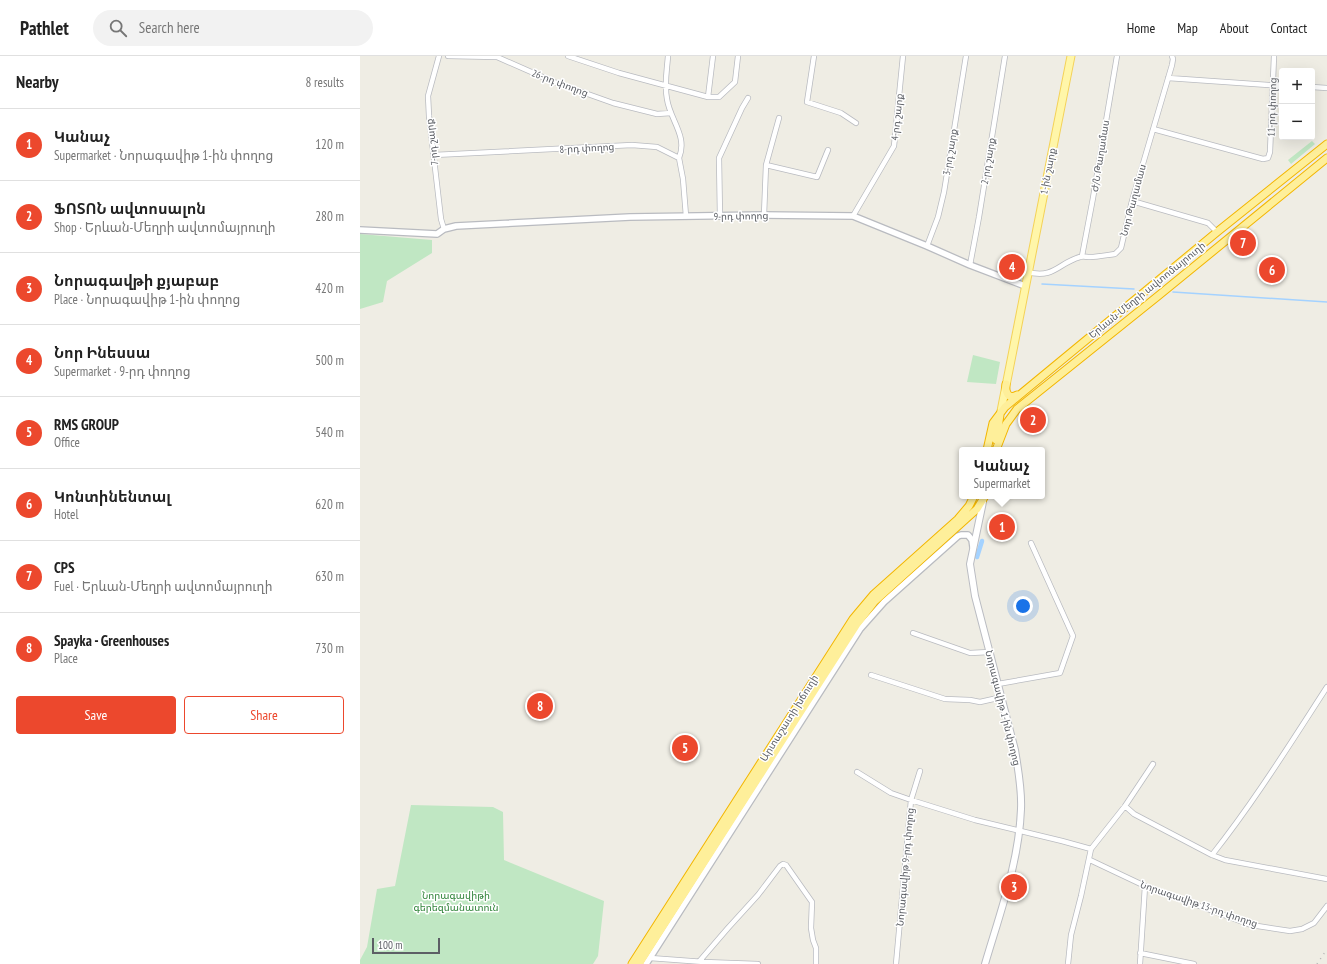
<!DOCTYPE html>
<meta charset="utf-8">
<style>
body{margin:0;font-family:"PT Sans Narrow","Noto Sans Armenian",sans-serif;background:#f2f2f2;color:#222}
.controls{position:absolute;right:12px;top:12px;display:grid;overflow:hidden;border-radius:4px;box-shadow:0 4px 16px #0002}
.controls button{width:36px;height:36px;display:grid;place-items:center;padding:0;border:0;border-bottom:1px solid #e0e0e0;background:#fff;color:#222;font:20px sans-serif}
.scale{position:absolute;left:12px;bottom:10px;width:68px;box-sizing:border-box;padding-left:4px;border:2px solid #5c5f65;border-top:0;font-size:11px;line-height:14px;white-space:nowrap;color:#5c5f65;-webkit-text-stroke:3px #fff;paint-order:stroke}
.you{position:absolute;left:663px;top:550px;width:14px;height:14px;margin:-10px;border:3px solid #fff;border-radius:50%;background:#1a73e8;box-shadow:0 0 0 6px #1a73e833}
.badge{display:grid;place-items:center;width:26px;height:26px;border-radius:50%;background:#ec482d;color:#fff;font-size:13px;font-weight:700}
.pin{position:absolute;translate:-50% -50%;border:2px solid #fff;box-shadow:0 1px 4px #0006}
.popup{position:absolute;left:599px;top:391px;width:86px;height:52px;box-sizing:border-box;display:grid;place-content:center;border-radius:4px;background:#fff;filter:drop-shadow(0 1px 3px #0005);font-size:13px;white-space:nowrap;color:#767676}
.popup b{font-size:15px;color:#222}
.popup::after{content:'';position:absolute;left:50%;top:100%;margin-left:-8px;border:8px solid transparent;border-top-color:#fff}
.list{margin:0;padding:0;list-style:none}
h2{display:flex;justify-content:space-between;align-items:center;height:52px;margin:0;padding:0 16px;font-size:17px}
h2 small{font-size:13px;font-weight:400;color:#767676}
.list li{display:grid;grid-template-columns:26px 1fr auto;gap:12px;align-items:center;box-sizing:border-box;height:72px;padding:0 16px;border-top:1px solid #e0e0e0}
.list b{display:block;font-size:15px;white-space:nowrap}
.list p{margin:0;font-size:13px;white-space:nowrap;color:#767676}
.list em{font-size:13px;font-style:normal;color:#767676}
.actions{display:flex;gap:8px;padding:12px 16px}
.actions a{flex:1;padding:9px 0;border:1px solid #ec482d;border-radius:4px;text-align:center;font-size:14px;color:#ec482d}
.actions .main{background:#ec482d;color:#fff}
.icon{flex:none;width:22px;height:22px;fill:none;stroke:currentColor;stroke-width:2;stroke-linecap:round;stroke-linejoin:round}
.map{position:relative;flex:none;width:967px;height:908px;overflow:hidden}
header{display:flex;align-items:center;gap:24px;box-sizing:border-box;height:56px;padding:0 20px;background:#fff;border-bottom:1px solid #e0e0e0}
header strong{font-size:19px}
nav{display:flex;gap:22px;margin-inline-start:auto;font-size:14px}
.search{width:280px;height:36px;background:#f2f2f2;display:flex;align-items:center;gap:10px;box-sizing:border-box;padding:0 14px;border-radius:22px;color:#767676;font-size:15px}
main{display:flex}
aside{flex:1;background:#fff}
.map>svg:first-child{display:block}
.green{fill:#c0e7c3}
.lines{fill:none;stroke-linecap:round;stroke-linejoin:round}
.stream{stroke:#a4d2ff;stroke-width:1.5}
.canal{stroke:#a4d2ff;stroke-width:4.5}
.minor-casing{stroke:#b9bbc0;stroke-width:6}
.tertiary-casing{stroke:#b9bbc0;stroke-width:8}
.secondary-casing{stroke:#babcc2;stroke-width:8}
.primary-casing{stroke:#f4d258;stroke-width:9}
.trunk-casing{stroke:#f3b600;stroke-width:9}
.minor{stroke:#fff;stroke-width:4.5}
.tertiary{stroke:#fff;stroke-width:5.5}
.secondary{stroke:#fff;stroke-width:6}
.primary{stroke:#fff6a9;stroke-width:7}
.trunk{stroke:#feef9a;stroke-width:7}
.rail{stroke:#b5b6b6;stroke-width:1.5;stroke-dasharray:1 5;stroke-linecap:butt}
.labels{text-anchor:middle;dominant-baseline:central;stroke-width:3;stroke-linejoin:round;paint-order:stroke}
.street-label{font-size:10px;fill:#5c5f65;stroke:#fff}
.park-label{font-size:10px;fill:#33853c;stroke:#fff}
</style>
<header>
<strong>Pathlet</strong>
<div class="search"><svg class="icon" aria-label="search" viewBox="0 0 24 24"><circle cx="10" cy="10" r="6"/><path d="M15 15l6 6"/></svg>Search here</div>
<nav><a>Home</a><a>Map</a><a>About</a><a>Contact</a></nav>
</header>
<main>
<aside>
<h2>Nearby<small>8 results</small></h2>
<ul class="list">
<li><span class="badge">1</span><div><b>Կանաչ</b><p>Supermarket · Նորագավիթ 1-ին փողոց</p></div><em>120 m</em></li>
<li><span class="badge">2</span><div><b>ՖՈՏՈՆ ավտոսալոն</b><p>Shop · Երևան-Մեղրի ավտոմայրուղի</p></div><em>280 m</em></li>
<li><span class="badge">3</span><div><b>Նորագավթի քյաբաբ</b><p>Place · Նորագավիթ 1-ին փողոց</p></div><em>420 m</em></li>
<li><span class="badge">4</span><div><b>Նոր Ինեսսա</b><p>Supermarket · 9-րդ փողոց</p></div><em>500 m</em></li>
<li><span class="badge">5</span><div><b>RMS GROUP</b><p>Office</p></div><em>540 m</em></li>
<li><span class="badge">6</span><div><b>Կոնտինենտալ</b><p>Hotel</p></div><em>620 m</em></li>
<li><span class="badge">7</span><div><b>CPS</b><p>Fuel · Երևան-Մեղրի ավտոմայրուղի</p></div><em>630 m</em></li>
<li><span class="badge">8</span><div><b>Spayka - Greenhouses</b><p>Place</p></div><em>730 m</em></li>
</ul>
<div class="actions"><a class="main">Save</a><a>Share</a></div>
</aside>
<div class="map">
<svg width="967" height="908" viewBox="0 0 967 908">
<rect width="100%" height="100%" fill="#efede4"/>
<path class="green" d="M952,85l3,3 -24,20 -3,-4z
M0,178l72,6v13l-45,28 -4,21 -23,7z
M613,299l27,7 -4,22 -29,-2z
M51,749l82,2 10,5 1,48 100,41 -6,55 -5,8h-233v-4l7,-13 10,-58 18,-3z"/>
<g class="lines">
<path class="stream" d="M682,228l92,5
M813,236l154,10"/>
<path class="canal" d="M617,501l5,-16"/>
<defs>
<path id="minor" d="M79,0l-11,40 1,20 12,103 3,10
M88,0l49,1 57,25 59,21 44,11 14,-1
M208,0l51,17 89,24h11l16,-15 3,-26
M308,0c-1,14 -4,29 -1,43 3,21 21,37 12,59
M454,0l-7,46 34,11 15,10
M808,22l114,8
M952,31l15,1
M348,41l5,-41
M793,73l110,30 5,-1 2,-6 4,-96
M74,99l198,-10 25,2 22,11 4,21 3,37
M406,109l13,-47
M772,145l76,22 9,9
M404,159l2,-50 51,12 11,-27
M493,160l41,-70 9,-90
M360,161l-1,-59 23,-50 6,-10
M567,190l11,-29 6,-25 22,-136
M722,200l11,-58 24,-142
M610,209l9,-48 26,-161
M667,216c28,7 31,-9 53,-15 3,-1 6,0 10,0 8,0 17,-2 25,-3l6,-6 11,-47 40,-136 1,-6 -1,-3
M553,577l57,20 20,-1
M511,619l74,24 25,1 10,2 22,-5
M638,628l62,-11 13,-37 -42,-93
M497,716l34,21 20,7 64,20 87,21 29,8
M765,750l9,8 78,41 13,5 102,19
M852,799c42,-53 78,-111 115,-168
M730,804l55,26 106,39 39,6 12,-2 12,-6 13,-17
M780,897l54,11
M290,902l54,4 54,2
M337,908l31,-36 30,-33 22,-29 3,-2 3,1 26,37 -1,26 2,12 3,8v16
M536,908l15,-164 9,-29
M708,908l3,-29 10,-39 10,-47 34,-43 28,-42
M780,908l5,-78"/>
<path id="tertiary" d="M0,174l77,4 7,-5 12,-3 174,-9 134,-2 89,1 74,30 43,19 55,21
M286,908l214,-335 24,-27 74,-66 3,-1h7l4,5 1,7"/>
<path id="secondary" d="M623,446l-13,62 5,32 40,154c3,19 7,39 6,59 -2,53 -21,104 -36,155"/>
<path id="primary" d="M641,355l70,-355"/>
<path id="trunk" d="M646,328c-1,8 2,16 11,11
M636,384l4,-25
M627,394l6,-27 12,-16 212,-175 110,-88
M636,394l10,-26 11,-15 141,-113 169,-138
M272,908l221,-345 21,-25 84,-75 11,-13 5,-10
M279,908l218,-340 17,-22 103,-93 8,-13"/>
</defs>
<use href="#minor" class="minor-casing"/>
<use href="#tertiary" class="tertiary-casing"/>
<use href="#secondary" class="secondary-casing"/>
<use href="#primary" class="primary-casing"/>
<use href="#trunk" class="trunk-casing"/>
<use href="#minor" class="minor"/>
<use href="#tertiary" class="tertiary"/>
<use href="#secondary" class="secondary"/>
<use href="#primary" class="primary"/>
<use href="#trunk" class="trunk"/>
<path class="rail" d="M957,908l10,-15"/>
</g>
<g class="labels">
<g class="street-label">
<text transform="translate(200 27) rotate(21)">26-րդ փողոց</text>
<text transform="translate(912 51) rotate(-88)">11-րդ փողոց</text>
<text transform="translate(537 61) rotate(-84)">4-րդ շարք</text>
<text transform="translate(72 86) rotate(-97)">7-րդ շարք</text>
<text transform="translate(227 92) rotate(-3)">8-րդ փողոց</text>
<text transform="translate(590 96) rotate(-81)">3-րդ շարք</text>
<text transform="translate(740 100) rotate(-81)">Ժ/Ն Թաղամաս</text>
<text transform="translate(628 105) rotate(-81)">2-րդ շարք</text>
<text transform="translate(688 115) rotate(-79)">1-ին շարք</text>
<text transform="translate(773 144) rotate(-75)">Նոր Թաղամաս</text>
<text transform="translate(381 160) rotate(-1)">9-րդ փողոց</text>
<text transform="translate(787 234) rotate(-39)">Երևան-Մեղրի ավտոմայրուղի</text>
<text transform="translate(643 652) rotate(76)">Նորագավիթ 1-ին փողոց</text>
<text transform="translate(429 662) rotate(-58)">Արտաշատի խճուղի</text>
<text transform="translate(545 811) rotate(-85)">Նորագավիթ 9-րդ փողոց</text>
<text transform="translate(839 848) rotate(19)">Նորագավիթ 13-րդ փողոց</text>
</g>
<g class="park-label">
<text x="96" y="839">Նորագավիթի<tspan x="96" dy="12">գերեզմանատուն</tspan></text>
</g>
</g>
</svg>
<div class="controls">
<button>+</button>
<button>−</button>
</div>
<div class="scale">100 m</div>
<div class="you"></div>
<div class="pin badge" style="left:642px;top:471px">1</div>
<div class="popup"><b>Կանաչ</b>Supermarket</div>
<div class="pin badge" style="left:673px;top:364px">2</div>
<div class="pin badge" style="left:654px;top:831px">3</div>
<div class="pin badge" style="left:652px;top:211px">4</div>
<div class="pin badge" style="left:325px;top:692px">5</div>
<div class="pin badge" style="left:912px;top:214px">6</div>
<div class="pin badge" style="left:883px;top:187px">7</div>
<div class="pin badge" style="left:180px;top:650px">8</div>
</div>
</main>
